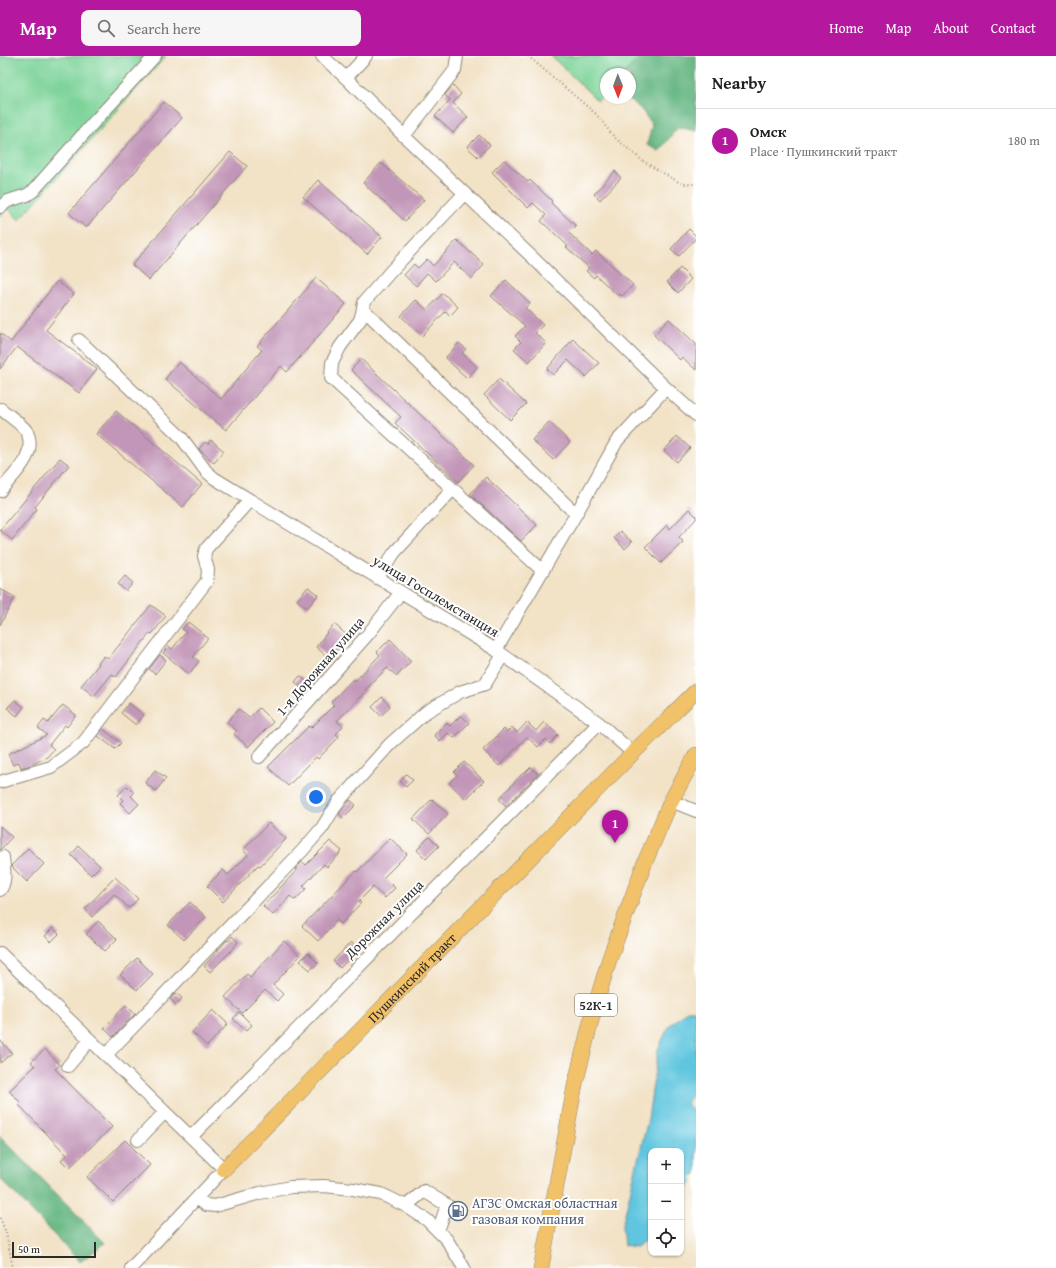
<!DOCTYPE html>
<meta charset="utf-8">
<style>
body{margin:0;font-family:"Gentium Book Plus",serif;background:#f6f6f6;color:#222}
.controls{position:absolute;right:12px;bottom:12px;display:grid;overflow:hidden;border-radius:8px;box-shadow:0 1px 3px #0004}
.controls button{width:36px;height:36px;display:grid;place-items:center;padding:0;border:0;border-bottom:1px solid #e0e0e0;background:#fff;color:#222;font:20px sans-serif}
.compass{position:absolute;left:600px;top:12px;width:36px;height:36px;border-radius:50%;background:#fff;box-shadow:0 1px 3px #0004;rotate:179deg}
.scale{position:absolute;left:12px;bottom:10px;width:84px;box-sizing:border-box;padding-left:4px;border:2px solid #2b2b2b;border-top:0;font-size:11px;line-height:14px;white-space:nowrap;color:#2b2b2b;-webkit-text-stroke:3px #fff;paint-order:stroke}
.you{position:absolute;left:316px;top:741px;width:14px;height:14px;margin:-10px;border:3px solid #fff;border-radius:50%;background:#1a73e8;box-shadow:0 0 0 6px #1a73e833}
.badge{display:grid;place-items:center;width:26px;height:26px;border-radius:50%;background:#b5179e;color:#fff;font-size:13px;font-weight:700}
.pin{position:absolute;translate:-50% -33px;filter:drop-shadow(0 1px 2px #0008)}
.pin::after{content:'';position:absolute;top:21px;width:14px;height:12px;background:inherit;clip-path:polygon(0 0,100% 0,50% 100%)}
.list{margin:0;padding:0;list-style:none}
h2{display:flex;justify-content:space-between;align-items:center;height:52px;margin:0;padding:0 16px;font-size:17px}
h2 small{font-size:13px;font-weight:400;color:#767676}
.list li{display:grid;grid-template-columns:26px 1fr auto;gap:12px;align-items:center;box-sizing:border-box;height:64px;padding:0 16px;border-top:1px solid #e0e0e0}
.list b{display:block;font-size:15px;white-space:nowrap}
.list p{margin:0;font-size:13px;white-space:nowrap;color:#767676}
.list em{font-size:13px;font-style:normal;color:#767676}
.icon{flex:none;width:22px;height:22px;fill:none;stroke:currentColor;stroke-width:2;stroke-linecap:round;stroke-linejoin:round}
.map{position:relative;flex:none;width:696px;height:1212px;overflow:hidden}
header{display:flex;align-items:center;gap:24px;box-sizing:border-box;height:56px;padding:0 20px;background:#b5179e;color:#fff}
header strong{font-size:19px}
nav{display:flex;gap:22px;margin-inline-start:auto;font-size:14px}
.search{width:280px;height:36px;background:#f6f6f6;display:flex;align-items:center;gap:10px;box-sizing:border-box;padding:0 14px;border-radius:8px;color:#767676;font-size:15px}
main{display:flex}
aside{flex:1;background:#fff}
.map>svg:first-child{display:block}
.green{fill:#7bd398;stroke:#537f62}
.forest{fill:#64b580;stroke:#487056}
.water{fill:#61c6df;stroke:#467885}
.building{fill:#c296b8}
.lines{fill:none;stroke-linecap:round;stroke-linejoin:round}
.minor-casing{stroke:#8e8678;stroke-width:14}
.major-casing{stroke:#8e8678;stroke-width:16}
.path{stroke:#8e8678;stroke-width:2;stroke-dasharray:1 3;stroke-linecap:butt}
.minor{stroke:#fff;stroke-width:12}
.major{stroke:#f2c26a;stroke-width:15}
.labels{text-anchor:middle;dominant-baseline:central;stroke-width:4;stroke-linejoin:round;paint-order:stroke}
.shield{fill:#fff;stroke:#6b6b6b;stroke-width:1}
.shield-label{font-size:13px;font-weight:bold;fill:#2b2b2b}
.street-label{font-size:14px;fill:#2b2b2b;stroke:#fff}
.service-label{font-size:14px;fill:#4e5e75;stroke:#fff;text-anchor:start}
</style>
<header>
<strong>Map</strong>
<div class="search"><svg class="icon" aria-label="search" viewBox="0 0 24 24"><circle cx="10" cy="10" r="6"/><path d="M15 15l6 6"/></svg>Search here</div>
<nav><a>Home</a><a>Map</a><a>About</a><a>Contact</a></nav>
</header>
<main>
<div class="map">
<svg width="696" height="1212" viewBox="0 0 696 1212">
<rect width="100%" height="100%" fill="#fff"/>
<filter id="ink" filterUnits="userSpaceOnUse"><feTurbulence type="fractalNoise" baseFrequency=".025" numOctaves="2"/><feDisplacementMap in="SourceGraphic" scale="8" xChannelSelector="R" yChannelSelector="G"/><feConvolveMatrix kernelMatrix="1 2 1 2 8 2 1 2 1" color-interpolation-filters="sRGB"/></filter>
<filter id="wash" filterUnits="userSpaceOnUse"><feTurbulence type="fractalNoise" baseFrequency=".012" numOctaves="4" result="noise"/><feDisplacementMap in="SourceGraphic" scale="16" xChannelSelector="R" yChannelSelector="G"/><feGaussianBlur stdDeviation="0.9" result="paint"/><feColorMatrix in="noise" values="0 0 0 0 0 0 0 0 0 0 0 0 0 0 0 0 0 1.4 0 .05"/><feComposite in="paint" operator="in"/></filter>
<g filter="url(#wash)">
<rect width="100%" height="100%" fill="#f2e2c6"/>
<path class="green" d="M0,0h166l-147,164 -12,-13 -7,9z
M551,0h90l-17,18h-18v19l-8,8z"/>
<path class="forest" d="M641,0h55v75l-18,-4 -19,24 -12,-6 5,-20 -11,-16 -14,-11h3v-24h-6z
M0,1080l105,107 -25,19 -80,-84z"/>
<path class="water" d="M687,954h9v70l-2,14 -8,9 10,11v60l-5,2 1,5 -9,14 -1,9 -1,1v-54h-30v81l-3,5 -11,10 -13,-2 -2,-19 26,-107 10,-70 11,-23z"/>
<g id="blocks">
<path class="building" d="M453,29l8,9 -8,9 15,14 -15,16 -18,-17 15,-16 -5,-5z
M164,46l18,16 -96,110 -17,-15z
M479,79l11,10 -12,12 -11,-10z
M230,96l17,14 -98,114 -17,-15z
M504,104l24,22 2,-2 22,21 -1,2 25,23 -7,7 23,22 4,-4 37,34 -11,11 -2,-2 -2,2 -22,-21 -2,3 -8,-7 3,-3 -23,-21 2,-1 -27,-25 5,-6 -13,-12 -5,5 -36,-36z
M381,107l43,37 -19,21 -42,-38z
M615,115l6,7 -21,22 -6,-6z
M318,124l64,57 -15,17 -64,-57z
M689,173l7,7v2l-17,18 -8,-7z
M457,184l27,25 -13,14 -17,-17 -18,19 -9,-8 -11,13 -12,-11 10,-11 4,4 9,-9 6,7z
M680,212l11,11 -13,14 -11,-11z
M316,222l30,26 -59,68 -6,-6 -55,64 -61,-51 14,-17 42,37 41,-49 -5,-4z
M506,224l24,23 -5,5 18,17 -8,8 11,10 -17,19 -15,-13 7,-7 -6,-6 10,-10 -34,-30z
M57,225l17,13 -28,36 51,39 -18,24 -62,-46 -17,22v-36l11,9z
M443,237l15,14 -8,9 -4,-5 -24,25 -21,-20 15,-16 11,10z
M669,263l27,25v26l-14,-13 -2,3 -26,-25z
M573,283l26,24 -13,14 -18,-17 -15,15 -6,-6z
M459,287l7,6 -4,4 15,14 -10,11 -22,-20z
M361,303l113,106 -16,17 -63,-59 6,-6 -50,-47z
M499,323l27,25 -16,16 -26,-25z
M116,355l86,73 -19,23 -87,-73z
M549,366l21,20 -17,18 -21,-20z
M677,380l13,12 -13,14 -13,-11z
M211,384l13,11 -10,12 -15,-14 6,-7 3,2z
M60,402l9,7 -34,42 2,2 -25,31 -12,-10z
M486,421l51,48 -16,16 -51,-47z
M689,453l7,7v3l-17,18 4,5 -22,21 -16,-16 22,-22 3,4z
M620,475l12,11 -7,7 -11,-11z
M125,520l8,7 -7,8 -8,-7z
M308,531l10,8 -11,13 -10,-8z
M0,533l15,8 -15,28z
M151,549l15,11 -14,18 -2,-1 -34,44 -4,-3 -18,22 -13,-10 18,-22 -1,-1 6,-7 4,3z
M188,566l20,16 -15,19 6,4 -10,13 -26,-21 5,-7 4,3 14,-17 -4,-3z
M334,568l14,12 -18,23 -14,-12z
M390,583l21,22 -14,15 -10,-8 -22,22 1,1 -29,30 6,5 -7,8 3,3 -21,22 -2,-2 -28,29 -20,-19 41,-41 2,2 23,-23 -3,-3 22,-23 2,2 25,-26 -3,-3z
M160,599l6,5 -11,14 -6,-5z
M300,620l9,7 -5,7 -9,-8z
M382,641l8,9 -9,10 -9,-9z
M15,644l9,7 -7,9 -10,-8z
M129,647l15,12 -8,10 -15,-12z
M63,649l13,10 -9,12 -2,-2 -16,20 5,4 -7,8 -16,8 -10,3 -2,-6 -6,3 -5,-11 39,-19 -9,-7 6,-8 4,3z
M259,652l14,14 -25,25 -14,-13 3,-3 -10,-9 12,-13 10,9z
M461,659l8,8 -15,15 -6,-5 -8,8 -6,-6 12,-12 4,3z
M527,666l9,9 8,-9 14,13 -8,9 -4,-5 -8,8 -11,-10 -28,29 -16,-16 21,-21 3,3 5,-5 5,6z
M103,673l18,14 -6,6 -17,-13z
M464,706l20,19 -18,18 -17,-16 8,-8 -3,-3z
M531,711l7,7 -32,32 -7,-7 24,-26 1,1z
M155,714l11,8 -10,13 -11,-8z
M406,718l7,6 -7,7 -6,-6z
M127,730l7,7 -3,3 8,8 -9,9 -10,-10 3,-3 -5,-5z
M432,743l16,15 -19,20 -16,-15z
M350,744l6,5 -13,13 -4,-4z
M269,767l17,16 -26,27 -2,-1 -35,37 -16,-16 16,-16 5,5 20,-20 -5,-5z
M0,770l12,11 -12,13z
M429,781l10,9 -13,13 -9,-9z
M390,782l17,16 -23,23 11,11 -10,10 -12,-11 -14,14 2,2 -20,21 -4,-4 -19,21 -16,-15 54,-55 1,1z
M330,785l12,10 -15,16 -3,-3 -21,22 3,3 -11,11 -5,-4 -17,19 -10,-9 34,-36 -2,-1 7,-7 4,3z
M79,790l21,20 -9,9 -20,-20z
M28,792l16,16 -17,18 -16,-16z
M115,821l23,22 -9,9 -15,-14 -22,23 -7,-8z
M190,846l16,15 -22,23 -16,-15z
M98,865l19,18 -12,12 -19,-17z
M53,872l6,6 -8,8 -6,-6z
M232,880l6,6 -4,5h1l-25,25 -6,-6 23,-26 1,1z
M284,885l16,15 -27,29 10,9 -6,7 -12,-11 -23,23 -17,-16 22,-23 3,3z
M351,886l8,7 -19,19 -7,-7z
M308,897l10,10 -8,7 -10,-9z
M137,902l16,16 -16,16 -17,-15z
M176,937l6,5 -6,7 -6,-6z
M126,949l9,9 -22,23 -9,-9z
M213,954l15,14 -21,22 -15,-14z
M239,956l13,13 -6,6 -13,-12z
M0,984l12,13 -12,10z
M45,993l15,16 -5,4 57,58 -43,41 -8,-8 6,-5 -49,-51 2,-2 -11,-11 26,-25 -4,-4z
M125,1084l25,25 -37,37 -26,-25z
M453,1145l11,6 -6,11 -6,-4 2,-7z"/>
</g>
</g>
<g filter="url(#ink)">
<use href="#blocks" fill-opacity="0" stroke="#8e8678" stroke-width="1"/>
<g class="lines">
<defs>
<path id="minor" d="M322,0l24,22 58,58 127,120 135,132 30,27
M346,22l20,-22
M404,80l51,-66 2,-14
M464,138l-73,77 -27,31 -2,11 -2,7 -20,27 -8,16 -1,15 212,193
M0,151l8,-6 19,-6 6,-4 61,-69 61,-66
M363,253l213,205
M79,284l102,97 25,34 8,7 282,172 103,73 34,30
M0,435c13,-16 38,-36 27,-59 -4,-7 -19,-17 -26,-23
M377,522l18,-26 58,-63
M496,594l80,-136 41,-73 49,-53
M259,701l110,-124 32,-41
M0,726l51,-15 32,-24 124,-162 1,-11 -4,-14 2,-7 44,-49
M671,745l25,10
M0,834c7,-9 4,-21 3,-33
M0,897l224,216 -93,99
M106,999l196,-204 20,-23 16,-26 52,-58 36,-32 34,-20 25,-8 18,-29
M68,1010l22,-26
M191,1081l408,-414
M138,1084l27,-28
M197,1142l9,7 9,1 45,-13 31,-6 33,-1 29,3 28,5 25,12 21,14 20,20 17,28
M406,1150l18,-15 23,14 -9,26"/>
<g id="major">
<path id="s1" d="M224,1113l409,-416 63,-62"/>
<path d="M541,1212l34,-183 16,-64 18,-61 36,-98 26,-61 25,-46"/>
</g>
</defs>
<use href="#minor" class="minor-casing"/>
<use href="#major" class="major-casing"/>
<path class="path" d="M528,0l68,58 18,23 30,25 38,22h14
M0,1162l6,15 7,35"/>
<use href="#minor" class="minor"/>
<use href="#major" class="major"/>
</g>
</g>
<defs>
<symbol id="fuel-ring" viewBox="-11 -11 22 22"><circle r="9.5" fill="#fff" stroke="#5c6f8a" stroke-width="1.5"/><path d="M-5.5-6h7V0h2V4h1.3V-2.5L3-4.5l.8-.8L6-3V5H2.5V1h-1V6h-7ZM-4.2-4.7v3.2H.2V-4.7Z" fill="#5c6f8a"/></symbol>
</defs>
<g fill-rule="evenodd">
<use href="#fuel-ring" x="447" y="1144" width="22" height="22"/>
</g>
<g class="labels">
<rect class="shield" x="575" y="938" width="42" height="22" rx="3"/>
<g class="shield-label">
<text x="596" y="949">52К-1</text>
</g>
<g class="street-label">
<text transform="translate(436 540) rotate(31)">улица Госплемстанция</text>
<text transform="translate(320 610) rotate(-49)">1-я Дорожная улица</text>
<text transform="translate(384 863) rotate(-45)">Дорожная улица</text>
<text stroke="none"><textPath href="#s1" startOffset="268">Пушкинский тракт</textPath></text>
</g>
<g class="service-label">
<text x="472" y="1147">АГЗС Омская областная<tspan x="472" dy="16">газовая компания</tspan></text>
</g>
</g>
</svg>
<div class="controls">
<button>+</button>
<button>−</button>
<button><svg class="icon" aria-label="locate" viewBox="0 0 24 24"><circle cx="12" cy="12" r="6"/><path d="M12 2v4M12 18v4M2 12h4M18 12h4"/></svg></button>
</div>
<svg class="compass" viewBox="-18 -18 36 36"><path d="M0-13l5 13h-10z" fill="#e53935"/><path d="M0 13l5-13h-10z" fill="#767676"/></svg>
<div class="scale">50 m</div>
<div class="you"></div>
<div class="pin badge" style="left:615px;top:787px">1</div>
</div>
<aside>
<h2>Nearby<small></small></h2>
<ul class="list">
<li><span class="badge">1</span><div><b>Омск</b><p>Place · Пушкинский тракт</p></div><em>180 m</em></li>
</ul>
</aside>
</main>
